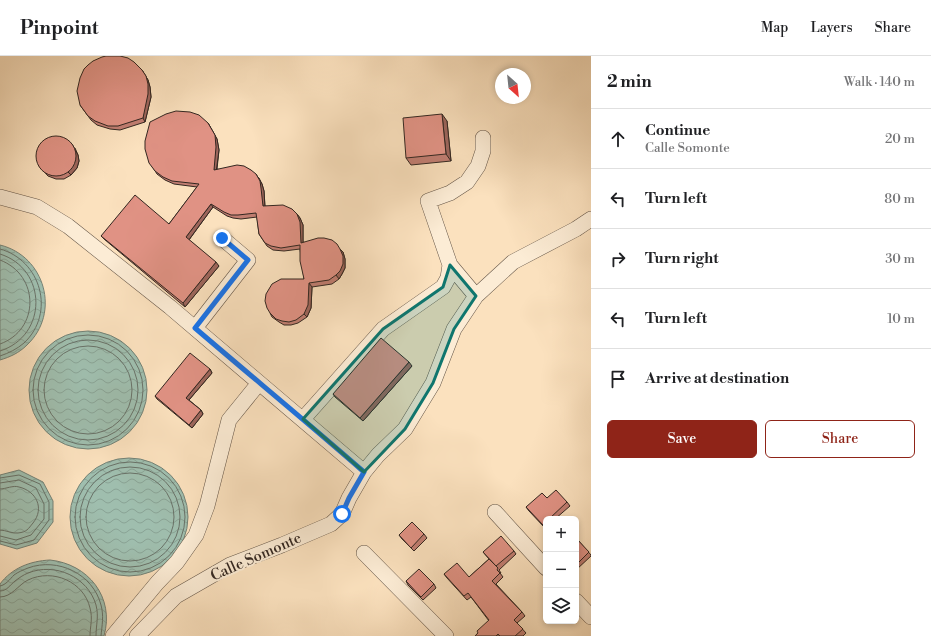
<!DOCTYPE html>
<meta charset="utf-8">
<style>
body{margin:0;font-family:"Libre Bodoni",serif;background:#f2f2f2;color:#202124}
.controls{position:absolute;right:12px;bottom:12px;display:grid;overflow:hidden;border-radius:6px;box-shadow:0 2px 6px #0003}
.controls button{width:36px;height:36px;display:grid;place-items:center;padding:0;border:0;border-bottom:1px solid #e0e0e0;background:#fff;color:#202124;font:20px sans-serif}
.compass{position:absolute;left:495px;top:12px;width:36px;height:36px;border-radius:50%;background:#fff;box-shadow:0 2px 6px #0003;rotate:153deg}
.stop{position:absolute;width:12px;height:12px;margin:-9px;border:3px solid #1a73e8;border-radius:50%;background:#fff}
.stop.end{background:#1a73e8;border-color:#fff;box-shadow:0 1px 4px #0008}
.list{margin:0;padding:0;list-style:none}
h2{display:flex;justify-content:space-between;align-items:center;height:52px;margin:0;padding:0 16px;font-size:17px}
h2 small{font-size:13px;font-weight:400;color:#757577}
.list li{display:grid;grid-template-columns:26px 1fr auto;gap:12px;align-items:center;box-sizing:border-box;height:60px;padding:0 16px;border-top:1px solid #e0e0e0}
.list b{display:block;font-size:15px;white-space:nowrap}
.list p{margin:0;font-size:13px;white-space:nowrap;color:#757577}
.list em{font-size:13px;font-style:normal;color:#757577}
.actions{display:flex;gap:8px;padding:12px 16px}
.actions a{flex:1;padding:9px 0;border:1px solid #8f2418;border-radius:6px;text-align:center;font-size:14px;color:#8f2418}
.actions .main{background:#8f2418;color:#fff}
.icon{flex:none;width:22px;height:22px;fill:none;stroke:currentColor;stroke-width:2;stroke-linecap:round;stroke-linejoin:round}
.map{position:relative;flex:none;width:591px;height:580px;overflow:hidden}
header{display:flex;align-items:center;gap:24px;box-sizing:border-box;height:56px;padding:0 20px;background:#fff;border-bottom:1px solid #e0e0e0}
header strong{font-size:19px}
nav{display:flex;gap:22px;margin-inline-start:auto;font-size:14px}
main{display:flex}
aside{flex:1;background:#fff}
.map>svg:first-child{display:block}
.water{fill:url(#water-waves);stroke:#748276}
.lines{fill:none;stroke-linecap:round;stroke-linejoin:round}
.shore{stroke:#697268;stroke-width:1}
.minor-casing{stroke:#655648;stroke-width:16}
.minor{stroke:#fcecd5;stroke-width:15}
.wall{fill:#c17e72;stroke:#332721}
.shaded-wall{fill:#9d665c;stroke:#332721}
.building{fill:#e09284;stroke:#332721}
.route{stroke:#1a73e8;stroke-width:5}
.marked{fill:#0f766e;fill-opacity:0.2;stroke:#0f766e;stroke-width:3;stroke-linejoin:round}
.labels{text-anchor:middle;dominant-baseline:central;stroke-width:4;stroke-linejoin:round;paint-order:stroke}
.street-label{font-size:15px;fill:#332721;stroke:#fcecd5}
</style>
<header>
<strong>Pinpoint</strong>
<nav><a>Map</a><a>Layers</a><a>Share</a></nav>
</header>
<main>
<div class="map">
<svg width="591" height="580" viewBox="0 0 591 580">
<defs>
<pattern id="water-waves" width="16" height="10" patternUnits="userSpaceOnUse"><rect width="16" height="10" fill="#9fbeae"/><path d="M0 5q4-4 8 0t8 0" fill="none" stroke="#89a395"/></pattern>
</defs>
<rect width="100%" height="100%" fill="#fbe1be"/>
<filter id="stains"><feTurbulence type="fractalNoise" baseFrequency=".005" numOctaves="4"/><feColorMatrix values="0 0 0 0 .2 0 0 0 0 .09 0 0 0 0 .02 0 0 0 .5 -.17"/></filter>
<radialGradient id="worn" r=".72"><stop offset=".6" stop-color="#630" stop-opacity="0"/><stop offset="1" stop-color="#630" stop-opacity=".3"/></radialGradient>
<path class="water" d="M0,189c45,11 61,68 27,100 -8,8 -17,12 -27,15z
M29 334a59 59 0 1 1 118 0a59 59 0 1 1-118 0Z
M70 461a59 59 0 1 1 118 0a59 59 0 1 1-118 0Z
M19,414l24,12 10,19v21l-16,21 -20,6 -17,-5v-69z
M50,504c38,4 65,37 54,76h-104v-52c12,-16 30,-23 50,-24z"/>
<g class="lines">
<path class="shore" d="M0,193c41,11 56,64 24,94 -7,6 -15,10 -24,13
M0,198c48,15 48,82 0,97
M0,204c40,15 40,70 0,84
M33 334a55 55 0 1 1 110 0a55 55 0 1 1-110 0Z
M38 334a50 50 0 1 1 100 0a50 50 0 1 1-100 0Z
M44 334a44 44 0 1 1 88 0a44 44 0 1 1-88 0Z
M75 461a55 55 0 1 1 110 0a55 55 0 1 1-110 0Z
M80 461a50 50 0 1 1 100 0a50 50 0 1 1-100 0Z
M86 461a44 44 0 1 1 88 0a44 44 0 1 1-88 0Z
M0,422l19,-3 21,9 9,18v18l-15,20 -18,5 -16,-4
M0,427l19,-3 17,8 8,16v15l-13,16 -15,5 -16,-4
M0,433c6,0 13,-4 19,-2 17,4 26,21 14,36 -5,6 -6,9 -15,10 -5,1 -12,-3 -18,-3
M0,530c6,-1 10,-7 14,-11 4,-3 9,-5 14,-7 30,-11 65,6 73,37 3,11 1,20 0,31
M0,535c7,0 10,-6 15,-10 4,-3 8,-6 13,-8 27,-11 60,4 68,32 3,12 0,19 0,31
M0,541c12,0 18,-12 28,-17 25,-12 56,2 62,28 3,11 0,18 0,28"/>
<defs>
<path id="minor" d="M0,141l37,10 31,19 102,81 194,165
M450,209l26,31
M195,272l53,-68 -26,-22
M303,363l80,-90 60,-42 5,-9 2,-13 -22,-64 22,-8 17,-11 11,-16 5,-15v-13
M495,456l51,56
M364,497l82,83
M576,545l15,16
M113,580l44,-53 20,-21 19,-27 11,-29 22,-86 30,-37
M137,580l39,-40 54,-31 52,-20 49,-21 11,-10 7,-16 15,-26 14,-17 27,-26 28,-46 21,-54 22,-33 37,-34 63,-33 15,-10"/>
</defs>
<use href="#minor" class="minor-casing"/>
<use href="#minor" class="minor"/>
</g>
<path class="wall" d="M142,14l6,10 2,7 1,10 -6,25 -25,8 -10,-1 -13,-4 -6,-5 -11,-15z
M447,65l4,40 -40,4 -5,-7z
M208,67l9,16 2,11 -2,19 42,9 3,6 2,7 1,15 32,8 3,4 3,7v17l40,10 2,7v9l-3,6 -3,5 -7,5 -20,3 -1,21 -4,9 -9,6 -7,2h-7l-5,-3 -7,-5 -2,-4 34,-34 -4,-30 -16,2 -11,-1 -6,-4 -8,-12 -2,-17 -16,2 -8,-1 -6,-2 -14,-9 -24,33 30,26 -34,41 -81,-68 -3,-3 68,-12 28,-37 -23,-3 -9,-4 -8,-6 -5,-8z
M75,92l3,7 1,6 -2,7 -6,7 -7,4h-8l-8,-3 -9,-10z
M412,310l-49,55 -28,-24 -2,-3z
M210,313l2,4 -23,27 12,10 2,4 -11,14 -35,-29 -2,-3z
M547,442l20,4 3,4 -15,13h-9v9h-1l-16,-17 -3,-4z
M424,478l3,4 -13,13 -12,-12 -3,-4z
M576,482l15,17v1l-15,14z
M514,495l2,3 -17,16 2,3h-1l3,4 -7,7 26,28 3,4 -8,7 9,10 -3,3h-48l14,-15 -18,-24 -4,3 -20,-22 -3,-4 25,3 20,-18 -6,-7z
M406,525l28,3 2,4 -13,12 -15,-15z"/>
<path class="shaded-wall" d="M142,14l6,10 2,7 1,10 -6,25 -2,-4z
M442,58l5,7 4,40 -5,-7z
M208,67l9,16 2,11 -3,23 -2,-3z
M72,88l6,11 1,6 -2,7 -6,7 -3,-3z
M256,118l6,10 2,7 1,18 -2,-3z
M211,148l2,3 -25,34 -2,-4z
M297,158l3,4 3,7v21l-2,-3z
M340,193l3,3 2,7v9l-3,6 -3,5 -3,-4z
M216,206l3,4 -34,41 -2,-4z
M309,227l3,4 -1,21 -4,9 -3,-3z
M409,306l3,4 -49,55 -3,-3z
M210,313l2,4 -24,28 -2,-3z
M201,354l2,4 -11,14 -3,-3z"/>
<path class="building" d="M106,0h14l8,2 6,4 8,8 4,6 2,8v10l-5,24 -25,8h-10l-13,-5 -7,-5 -8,-11 -3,-14 3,-13 4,-9 4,-4 5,-4 9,-4z
M176,55l14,1 9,3 9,8 7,12 1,12 -2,23 23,-5 7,1 7,4 5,4 4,7 1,7 2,18 20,-1 9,4 5,5 3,8 1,21 17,-5h6l8,2 5,4 3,5 3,7v8l-3,7 -4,4 -7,5 -20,3 -1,22 -4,9 -8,6 -7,2 -7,-1 -6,-2 -6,-6 -3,-5 -2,-7 1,-7 6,-10 9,-5h23l-4,-18v-16l-19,3 -10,-2 -6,-3 -6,-9 -3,-21 -18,2h-7l-7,-3 -13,-8 -25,33 30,25 -33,41 -82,-67 34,-41 34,29 30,-40 -27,-3 -9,-4 -8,-6 -6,-8 -4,-14v-8l5,-19 16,-8z
M442,58l4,40 -40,4 -3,-40z
M36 100a20 20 0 1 1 40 0a20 20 0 1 1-40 0Z
M381,282l28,24 -49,56 -27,-24z
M190,297l20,16 -24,29 15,12 -12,15 -34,-29z
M556,434l11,12 -18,17h-3v3l-3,3 -17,-18 16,-14 5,5z
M412,466l12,12 -13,14 -12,-13z
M501,480l13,15 -18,15 -13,-14z
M576,482l13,14 -13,13z
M489,503l9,9 -1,2 3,3 -8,8 30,31 -8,8 9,9 -8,7h-15l-2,-2 -2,2h-21l3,-3 -1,-2 12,-11 -21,-27 -4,3 -20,-22 13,-11 12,14z
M419,513l15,15 -13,13 -15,-16z"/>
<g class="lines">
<path class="route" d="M222,182l26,22 -53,68c56,48 113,95 169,144l-15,26 -7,16"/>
</g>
<path class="marked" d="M450,209l26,31 -22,33 -21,54 -28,46 -41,43 -61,-53 80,-90 60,-42z"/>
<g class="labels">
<g class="street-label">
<text transform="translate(256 501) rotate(-24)">Calle Somonte</text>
</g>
</g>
<rect width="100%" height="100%" filter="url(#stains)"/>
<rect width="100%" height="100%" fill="url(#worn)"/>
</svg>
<div class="controls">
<button>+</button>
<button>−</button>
<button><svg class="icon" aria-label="layers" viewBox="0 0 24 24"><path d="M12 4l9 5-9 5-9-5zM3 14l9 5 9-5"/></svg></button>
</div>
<svg class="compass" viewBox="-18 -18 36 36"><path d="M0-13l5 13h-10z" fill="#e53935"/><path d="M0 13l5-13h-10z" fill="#757577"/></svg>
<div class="stop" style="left:342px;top:458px"></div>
<div class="stop end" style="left:222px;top:182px"></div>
</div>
<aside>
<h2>2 min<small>Walk · 140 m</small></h2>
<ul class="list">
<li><svg class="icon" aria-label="ahead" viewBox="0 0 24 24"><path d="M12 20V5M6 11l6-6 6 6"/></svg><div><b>Continue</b><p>Calle Somonte</p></div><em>20 m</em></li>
<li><svg class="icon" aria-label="left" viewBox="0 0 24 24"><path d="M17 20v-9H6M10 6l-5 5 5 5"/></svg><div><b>Turn left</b></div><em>80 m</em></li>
<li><svg class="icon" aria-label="right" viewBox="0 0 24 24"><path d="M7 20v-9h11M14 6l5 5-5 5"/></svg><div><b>Turn right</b></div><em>30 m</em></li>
<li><svg class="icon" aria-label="left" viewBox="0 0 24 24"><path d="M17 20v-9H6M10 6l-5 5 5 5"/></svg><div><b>Turn left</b></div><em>10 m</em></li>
<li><svg class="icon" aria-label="arrive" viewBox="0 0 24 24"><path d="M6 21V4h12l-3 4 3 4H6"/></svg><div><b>Arrive at destination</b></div></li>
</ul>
<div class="actions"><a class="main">Save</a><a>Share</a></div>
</aside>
</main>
